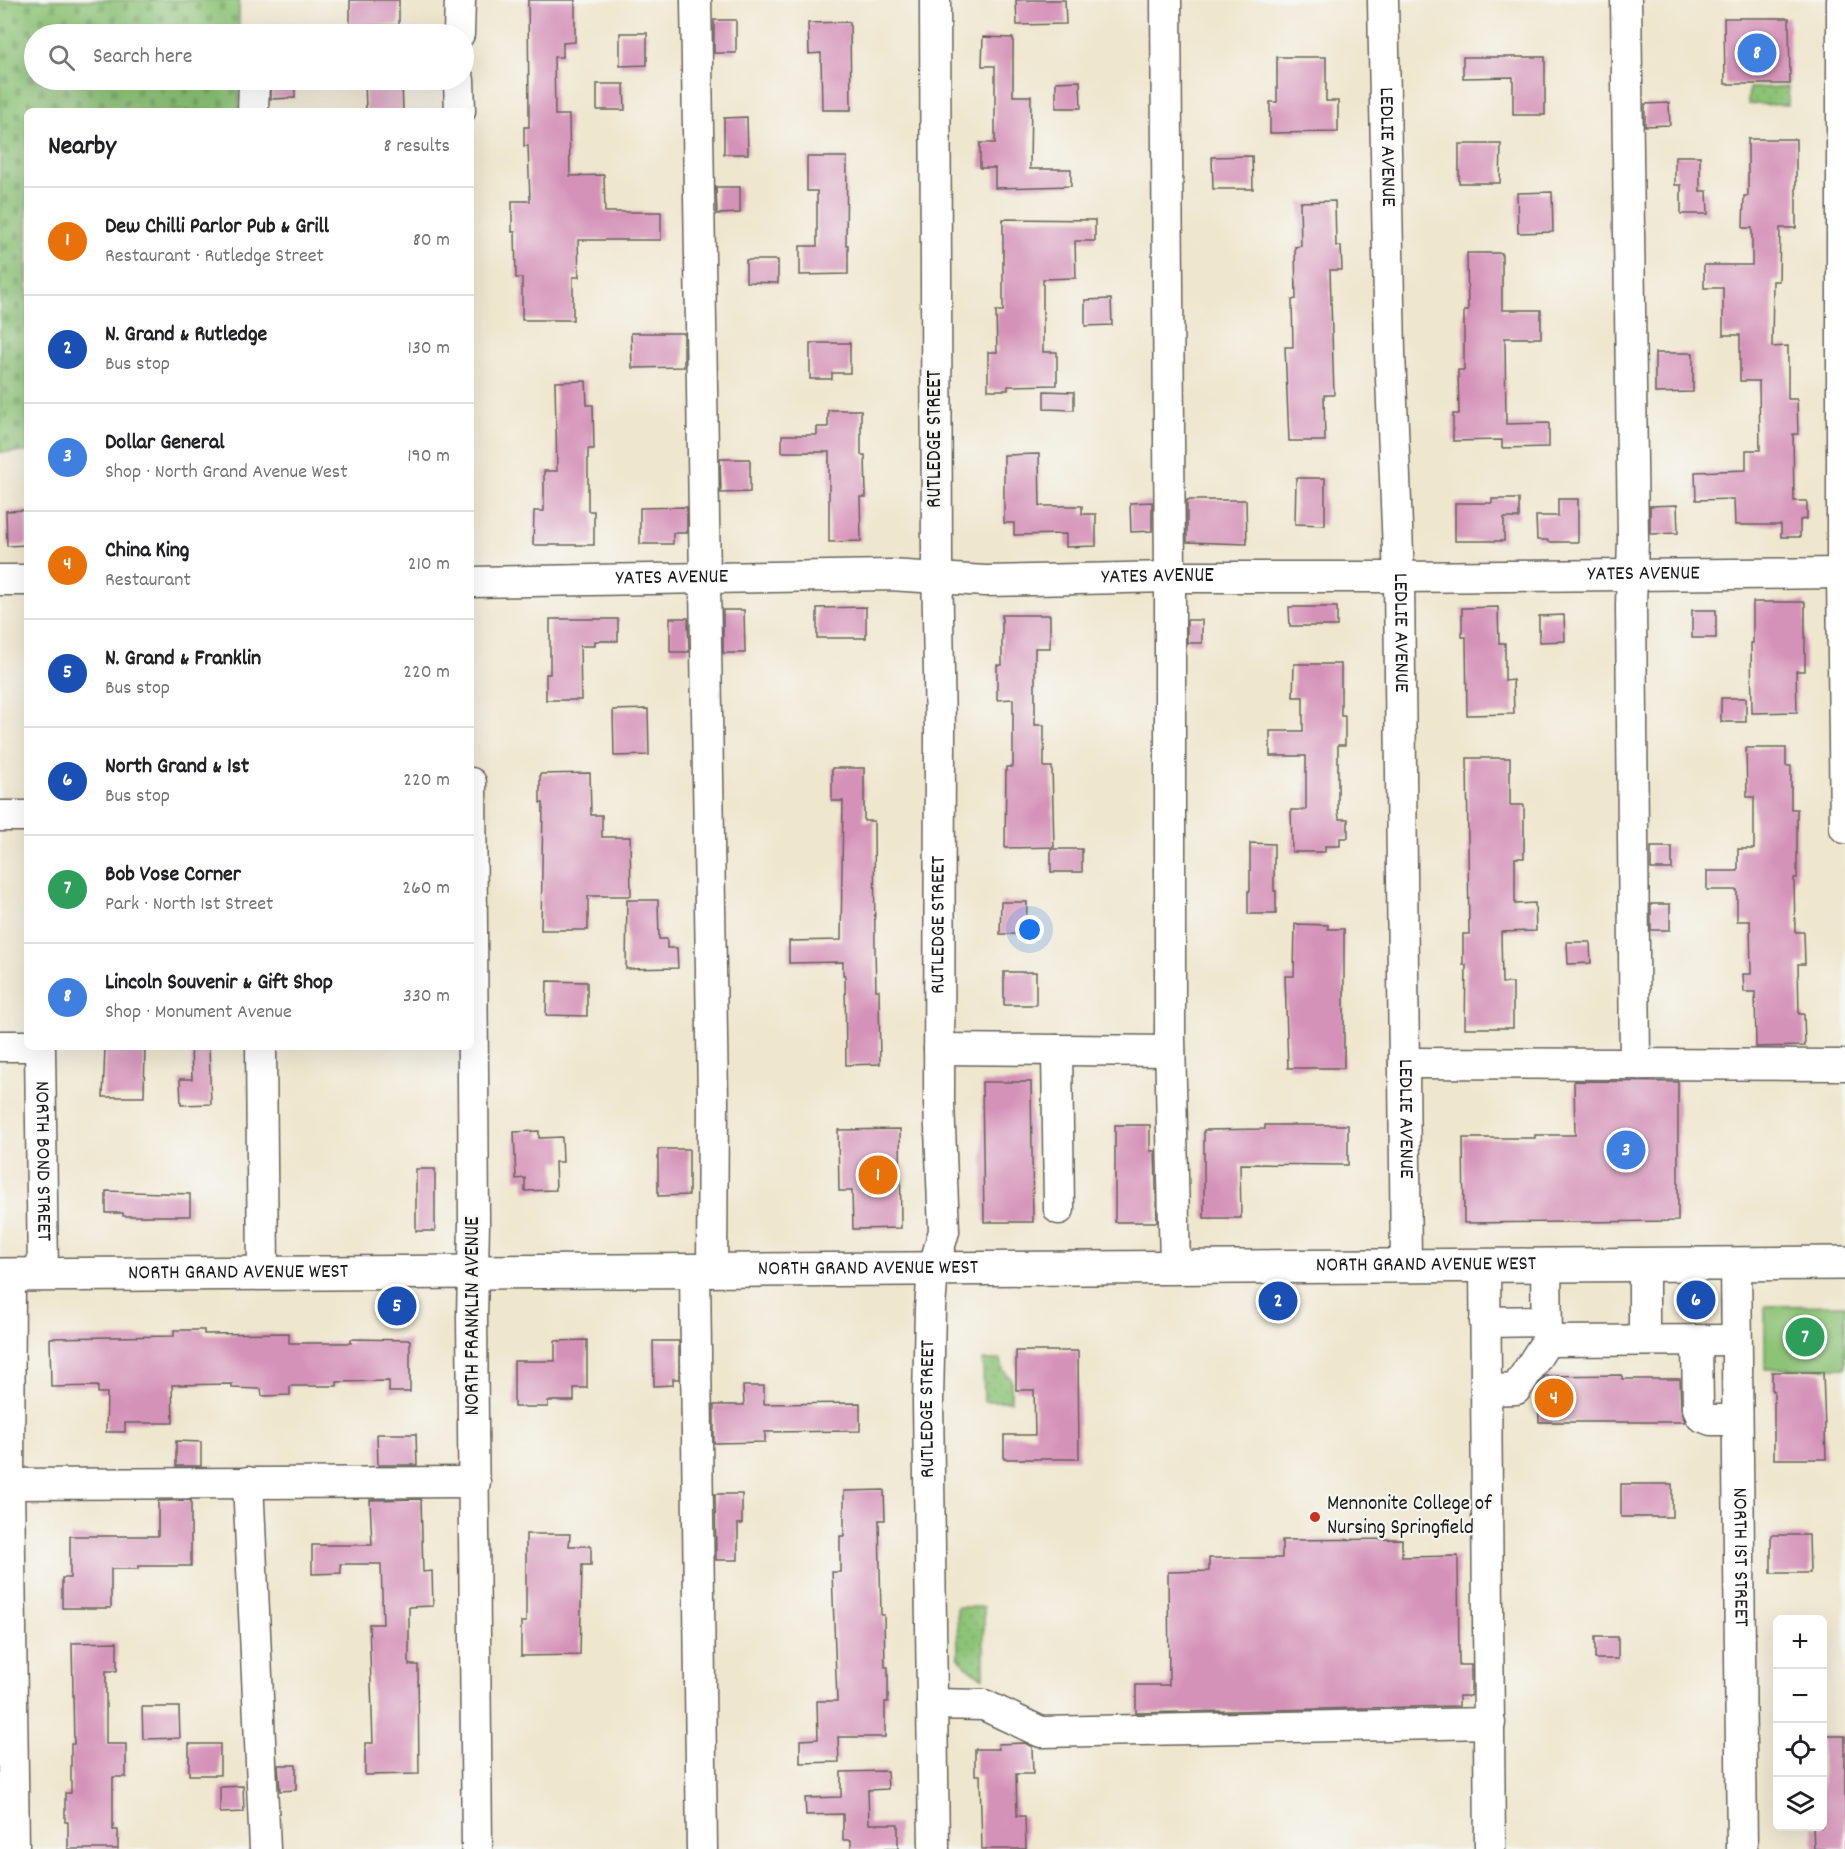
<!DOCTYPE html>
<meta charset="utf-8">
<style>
body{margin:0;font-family:Dekko,sans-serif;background:#f2f2f2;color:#202124}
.controls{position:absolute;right:18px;bottom:18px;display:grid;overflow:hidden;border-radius:9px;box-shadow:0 6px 24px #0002}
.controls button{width:54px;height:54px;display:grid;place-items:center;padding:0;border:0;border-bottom:2px solid #e0e0e0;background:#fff;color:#202124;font:30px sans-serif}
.you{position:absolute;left:1030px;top:930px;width:21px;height:21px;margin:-15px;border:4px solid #fff;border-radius:50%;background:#1a73e8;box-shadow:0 0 0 9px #1a73e833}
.badge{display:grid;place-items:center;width:39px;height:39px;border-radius:50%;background:#0b8043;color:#fff;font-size:20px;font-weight:700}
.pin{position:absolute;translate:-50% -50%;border:3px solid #fff;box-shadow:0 2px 6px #0006}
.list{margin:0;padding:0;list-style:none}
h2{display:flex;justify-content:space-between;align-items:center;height:78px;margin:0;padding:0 24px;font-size:26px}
h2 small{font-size:20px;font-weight:400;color:#757577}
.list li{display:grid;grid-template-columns:39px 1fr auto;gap:18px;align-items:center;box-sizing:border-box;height:108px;padding:0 24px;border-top:2px solid #e0e0e0}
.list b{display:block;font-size:22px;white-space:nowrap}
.list p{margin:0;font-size:20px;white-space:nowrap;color:#757577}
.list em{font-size:20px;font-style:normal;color:#757577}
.icon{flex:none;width:33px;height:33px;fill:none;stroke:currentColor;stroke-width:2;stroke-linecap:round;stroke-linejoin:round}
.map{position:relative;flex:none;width:1845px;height:1849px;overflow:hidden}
.search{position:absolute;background:#fff;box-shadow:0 6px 24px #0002;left:24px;top:24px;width:450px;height:66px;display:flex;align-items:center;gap:15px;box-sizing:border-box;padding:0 21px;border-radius:33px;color:#757577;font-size:22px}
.panel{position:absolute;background:#fff;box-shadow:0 6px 24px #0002;left:24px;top:108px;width:450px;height:942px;border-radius:9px}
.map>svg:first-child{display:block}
.grass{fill:url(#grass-dots);stroke:#547049;stroke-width:1.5}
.cemetery{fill:url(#cemetery-stones);stroke:#547049;stroke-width:1.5}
.park{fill:#8cc376;stroke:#547049;stroke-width:1.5}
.building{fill:#d592b8}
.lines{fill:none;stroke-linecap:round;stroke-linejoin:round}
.minor-casing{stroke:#66635a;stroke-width:33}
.major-casing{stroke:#66635a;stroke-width:36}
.minor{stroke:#fff;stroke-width:30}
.major{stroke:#fff;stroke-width:33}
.poi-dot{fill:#c8321e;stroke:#f6f6f2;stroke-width:2}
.labels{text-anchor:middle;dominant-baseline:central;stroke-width:4.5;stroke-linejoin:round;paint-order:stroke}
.street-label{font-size:21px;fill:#1c1c1c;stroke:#f6f6f2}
.poi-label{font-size:21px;fill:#1c1c1c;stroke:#f6f6f2;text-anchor:start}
</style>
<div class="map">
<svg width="1845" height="1849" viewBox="0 0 1845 1849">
<defs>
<pattern id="grass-dots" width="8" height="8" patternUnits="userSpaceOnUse" patternTransform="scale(1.5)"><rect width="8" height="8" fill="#8cc376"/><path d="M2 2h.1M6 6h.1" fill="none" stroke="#78a766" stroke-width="1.8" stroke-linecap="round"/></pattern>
<pattern id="cemetery-stones" width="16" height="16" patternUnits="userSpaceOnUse" patternTransform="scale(1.5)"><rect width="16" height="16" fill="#8cc376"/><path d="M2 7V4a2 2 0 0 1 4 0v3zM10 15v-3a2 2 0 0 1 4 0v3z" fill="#78a766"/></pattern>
</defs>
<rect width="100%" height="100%" fill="#f6f6f2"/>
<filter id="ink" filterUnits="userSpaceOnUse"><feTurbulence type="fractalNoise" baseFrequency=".0167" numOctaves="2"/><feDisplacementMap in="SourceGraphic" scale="12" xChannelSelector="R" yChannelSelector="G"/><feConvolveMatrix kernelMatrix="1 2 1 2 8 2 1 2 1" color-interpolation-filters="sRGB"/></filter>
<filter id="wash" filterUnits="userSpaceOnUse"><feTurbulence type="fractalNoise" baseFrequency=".008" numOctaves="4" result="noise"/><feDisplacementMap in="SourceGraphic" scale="24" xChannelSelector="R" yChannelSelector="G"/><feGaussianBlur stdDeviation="1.35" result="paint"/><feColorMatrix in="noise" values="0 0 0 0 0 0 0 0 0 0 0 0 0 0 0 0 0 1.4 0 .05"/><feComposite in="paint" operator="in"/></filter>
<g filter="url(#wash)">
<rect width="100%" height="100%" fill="#efe6ce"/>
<path class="grass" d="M1788,87v18l-40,-1 1,-16z
M983,1360h18l2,10 8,9v22h-27z
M957,1607h27v71l-18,-11 -8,-11z"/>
<path class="cemetery" d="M0,0h239v34h-205v46h205v31h-212v341h-27z"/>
<path class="park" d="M1845,1305v63l-80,1v-63z"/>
<g id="blocks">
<path class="building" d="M350,0h49v25l-49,1z
M528,0h47v42l-12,1v14h-9l1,58h14l1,61 34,-1 1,37h56v28h-83l1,37h-6v43h-51v-42h-6l-1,-46h-3v-31h18l-2,-55h-4v-19h5v-12z
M1016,0h49l1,24 -49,1z
M1724,18h65l1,66h-65z
M714,20h22v33h-22z
M850,22l1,88h-29l-1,-57 -12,1 -1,-31z
M620,33h27v32l-27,1z
M983,37l30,1v58h18l-1,73h41v17l-76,2v-20h-15v-25h15v-77h-13z
M1277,57h49v44h12v31l-68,1v-31h7z
M1463,57h82v58h-32v-38l-50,1z
M271,80h24v18l-24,1z
M365,80h37l1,31h-37z
M1080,81l1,27h-25v-26z
M597,84h27l1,26h-28z
M1669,103l1,22 -25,1v-22z
M747,117l1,37h-24v-36z
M1748,139h48v89h-16l-1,53h-6l-1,66 16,-1v53h9l1,35h-5l1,67h13v18l-7,1v17h-19v-12h-46l-1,-26 -38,1 -1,-28 51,-2v-20h14l-1,-69h-19v-46h-17v-47h-19v-23h48v-37h-9l1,-32h4z
M1459,144h42l-1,39h-41z
M1252,156l1,33h-40l-1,-32z
M1675,156h25v35h7l1,23h-27v-29h-6z
M807,157h40l-1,88h2v29l-48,1v-29h17v-55h-10z
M716,187h24v26l-23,1z
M1552,192l1,40 -35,1 -1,-40z
M1335,201l1,45h5l1,24h-12l4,125h-10l1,46h-36l-4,-94h8l-1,-47 4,-1 -1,-52 6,-1 -1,-44z
M1003,219l92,1v21h-20l1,37 -33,1v73h14v33l-49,1v4h-20v-38h9l-1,-41h7z
M1467,253h35v57h39v28h-36l1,86 43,-1v24l-47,1v-8l-49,1v-27h6l-1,-44h6v-59h4z
M746,260h32v23l-32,-1z
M1111,299l1,26 -27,1v-26z
M631,333h53v34l-52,1z
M810,343h40v30h-18v6h-22z
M1655,353h38v39l-38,1z
M586,381l1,24h6l1,44h-6v62h6v34h-61l1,-34h10v-40h13l-2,-89z
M1044,391l30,1v18l-30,-1z
M828,410h33v45h4l1,42h-6l1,44 -32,1v-90h-47v-17h35v-8h11z
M1039,454l1,52h42v8h14v32l-30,1v-13l-52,1v-12h-10v-68z
M720,459h30v33l-29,1z
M1296,478h29v47l-30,-1z
M1492,499h27v19h-15v23h-49v-38h37z
M1558,499h20v43h-30v-2h-11l-1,-24h22z
M1187,500h59l1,44 -60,-2z
M1152,502v29l-21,1 -1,-29z
M1677,505l1,28 -28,1v-28z
M687,507v26h-14v11h-33v-36z
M27,510v35l-20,1 -1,-35z
M1753,602h52v69h-9l1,41 -45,1 -1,-70h2z
M866,607v31h-49v-30z
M1289,607h48v19h-47z
M1498,607l1,36h6v38l8,-1 1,34 -47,1 -1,-78h-4v-29z
M723,610h21l1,43h-22z
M1692,610h24v28h-24z
M1002,615h48v33h-15v77h9v42h8l2,80 -49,1 1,-81h7v-68l-16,1v-35h5z
M1564,615l1,26 -26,1v-26z
M670,618h18l1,34h-19z
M550,619h68v22h-23v5h-15l1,54h-35v-26h4z
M1187,620h15v23h-15z
M1294,664h47v52h4v29h-7v65l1,9h9v19h-8v8h-15v6h-33l-1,-42h15v-54h-36v-25h33v-34h-10z
M1721,698h25v24h-25z
M648,709l1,46 -35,1 -1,-46z
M1746,748h40v18h5v43h6v69h-3l1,54h9l1,32h-7l1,50h5l1,32 -49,1 -1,-55h-11l-1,-18h8l-1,-53h-13v-31h-30v-19h31v-22h16v-52h-7z
M1467,758h43v47h14v53h-9v46l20,-1 1,28 -35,1 1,51h11v45h-48l1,-63h-3v-31h6z
M832,768h32v53h10l1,129 1,40h3l1,74 -34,1 -1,-90h-2v-13l-54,1v-22l52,-1 2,-139h-11z
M590,773l1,42h11v22h28l1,59h-43v34h-47l2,-127h-3v-29z
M1250,843l24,1v47h2v23h-28v-23h2z
M1651,847h21v22h-21z
M1051,849h31v23h-31z
M627,900h31l1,39h8v9h10l1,20 -52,1z
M1001,902h26l-1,32h-26z
M1651,904h19v26h-19z
M1295,924l33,1v4h16v139h-56l-3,-92h9z
M1567,942h23l1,21 -23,1z
M1004,972h32v33h-32z
M547,981l40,1v34l-41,-1z
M105,1047h40l-1,50h-41z
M191,1047h18l2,57 -30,1 -1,-26h12z
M1574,1081l104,1v139l-214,2 -1,-85h72v-3h40z
M982,1082h49l2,140h-49z
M1115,1125h35v26h5l2,71h-42z
M1265,1125h83v40l-108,-1 1,54h-37v-88l61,-1z
M900,1129l1,99 -48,1 -1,-38h-13l-1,-61z
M539,1131v7l23,-1 1,25h-8l1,28 -31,1v-13l-9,1 -2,-47z
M658,1149h31v46l-31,1z
M416,1169h19v62h-19z
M106,1191l84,3v22h-67v-3h-17z
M174,1330h30v4l85,-1v10h62v-4l59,1v52h-21v-11l-52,1v4h-47v9l-28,1 -1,-7 -29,-1v-4l-60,1 1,38h-48v9h-19l1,-39h-9v-7l-47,1 -1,-49 124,-2z
M587,1340v48h-13v13h-26v6h-34v-46h41v-20z
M653,1341h26v38h-6v6l-19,1z
M1016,1351h62l1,108h-75v-24h31l-1,-45h-18z
M1772,1372h51l3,87h-52v-68h-2z
M1622,1375v4h58l1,29 4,14h-146l-1,-36 7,-10z
M743,1386h21v18l96,-1v28l-95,1v10l-51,1v-38h30z
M377,1434h39l1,31h-39z
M176,1441l25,1v24h-25z
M1621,1484h51v33h-51z
M884,1490l1,30h-6l2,95h3l1,52h3v35h-3v35h-47l1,25 -39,1v-23l18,-1 -1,-38h20l-5,-129h8v-36h4v-45z
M715,1494h27v30h-4v36h-22z
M421,1499l2,73 9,-1 1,35 -24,1v58h9l1,109 -54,1v-32h8l-4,-119h14l-2,-60h-41l1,9 -29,1v-29h60l-2,-45z
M191,1500v66h-53v3h-27v39h-49v-30h8v-42h88v-35z
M526,1534h44l-1,12h22v19h-9l-2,90 -59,1v-34h5z
M1771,1535h38l1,38h-39z
M1402,1539v18l56,-1 1,109h12v31h-12v10l-323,7v-28h33l-1,-113 41,-1v-13h73v-18z
M1595,1637h23v22h-23z
M117,1642v29h-11v73h20v33h-13v53h5v19h-50v-27h-3v-29h6v-49h3l-2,-101z
M142,1707h37l1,31 -37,1z
M1822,1736h23v113h-31l-1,-22h9z
M1025,1743l7,4 1,27h-17l1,42h8l1,33h-44l-2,-74h-5v-26h24l-1,-5z
M189,1744h31v31h-31z
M278,1765h18v25l-16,1z
M887,1771l1,18 -20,1 1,34h29v25h-47v-9h-8v-26l-37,1 -1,-17 36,-1v-25z
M243,1786l1,26 -24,1v-26z"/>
</g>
</g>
<g filter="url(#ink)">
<use href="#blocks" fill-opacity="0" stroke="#66635a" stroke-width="1.5"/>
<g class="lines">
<defs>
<g id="minor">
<path d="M696,0l17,1100 -1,171"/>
<path d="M1166,0l4,577v462l5,229"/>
<path id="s1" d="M1383,0l7,353 9,224 7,689"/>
<path d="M1626,0l7,539 -2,66 4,459"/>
<path d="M1842,0v573l3,255"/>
<path d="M459,34l1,-34"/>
<path d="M459,80l1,31"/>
<path d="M253,111l1,-31"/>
<path d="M0,580h27"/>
<path id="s2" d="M471,582l419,-7 95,6 185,-4h229l446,-4"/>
<path d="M471,783l3,440 -2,94 5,532"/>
<path d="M0,816h27"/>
<path d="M0,1046h27"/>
<path id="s3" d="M40,1047l3,228"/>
<path d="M261,1047l2,227"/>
<path d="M939,1049l231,2"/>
<path d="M1057,1050l2,159"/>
<path d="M1404,1063l441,2"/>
<path id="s4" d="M1736,1263l6,586"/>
<path d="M1644,1264v76"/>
<path d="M1485,1265l5,584"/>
<path d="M1546,1265l1,76"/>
<path d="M695,1271l7,578"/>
<path d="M10,1275l-1,209 5,365"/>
<path d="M1485,1322l61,-1"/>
<path d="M1697,1340l1,68 3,8 10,4h26"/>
<path d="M1486,1390l30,-1 31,-48 189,-1"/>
<path d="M248,1482l17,367"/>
<path d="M0,1484l475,-2"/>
<path d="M932,1704l52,1 57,27 449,-9"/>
<path id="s5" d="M934,1849l-6,-448 2,-93 3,-38 11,-39 -5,-129 1,-371 -3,-172 -2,-559"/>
</g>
<g id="major">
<path id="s6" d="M0,1275l1845,-12"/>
</g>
</defs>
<use href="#minor" class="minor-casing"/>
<use href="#major" class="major-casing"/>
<use href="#minor" class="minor"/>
<use href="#major" class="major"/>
</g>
</g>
<circle class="poi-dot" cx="1315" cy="1517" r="6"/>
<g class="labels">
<g class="street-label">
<text stroke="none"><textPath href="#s1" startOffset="147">LEDLIE AVENUE</textPath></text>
<text transform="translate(936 439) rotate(-90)">RUTLEDGE STREET</text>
<text stroke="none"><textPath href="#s2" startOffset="1173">YATES AVENUE</textPath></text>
<text stroke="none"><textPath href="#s2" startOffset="201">YATES AVENUE</textPath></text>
<text stroke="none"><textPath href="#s2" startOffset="687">YATES AVENUE</textPath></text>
<text stroke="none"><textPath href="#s1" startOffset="633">LEDLIE AVENUE</textPath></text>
<text stroke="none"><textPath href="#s5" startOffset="926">RUTLEDGE STREET</textPath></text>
<text stroke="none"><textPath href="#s1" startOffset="1119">LEDLIE AVENUE</textPath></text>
<text stroke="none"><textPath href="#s3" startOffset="114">NORTH BOND STREET</textPath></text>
<text stroke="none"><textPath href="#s6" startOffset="1426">NORTH GRAND AVENUE WEST</textPath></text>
<text stroke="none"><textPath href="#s6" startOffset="868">NORTH GRAND AVENUE WEST</textPath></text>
<text stroke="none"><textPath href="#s6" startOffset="238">NORTH GRAND AVENUE WEST</textPath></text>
<text transform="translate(474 1316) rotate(-90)">NORTH FRANKLIN AVENUE</text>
<text stroke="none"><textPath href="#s5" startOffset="440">RUTLEDGE STREET</textPath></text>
<text stroke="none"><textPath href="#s4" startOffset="294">NORTH 1ST STREET</textPath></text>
</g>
<g class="poi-label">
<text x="1327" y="1505">Mennonite College of<tspan x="1327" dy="24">Nursing Springfield</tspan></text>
</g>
</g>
</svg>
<div class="controls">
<button>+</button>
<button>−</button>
<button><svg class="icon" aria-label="locate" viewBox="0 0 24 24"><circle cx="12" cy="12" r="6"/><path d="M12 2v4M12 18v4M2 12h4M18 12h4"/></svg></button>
<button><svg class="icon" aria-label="layers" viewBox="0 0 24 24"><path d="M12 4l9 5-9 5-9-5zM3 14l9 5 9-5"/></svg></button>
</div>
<div class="you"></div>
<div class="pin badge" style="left:878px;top:1175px;background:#e8710a">1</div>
<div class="pin badge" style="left:1278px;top:1301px;background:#1a4fb4">2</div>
<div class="pin badge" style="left:1626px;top:1150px;background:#3f7fe0">3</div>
<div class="pin badge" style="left:1554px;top:1398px;background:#e8710a">4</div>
<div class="pin badge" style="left:397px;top:1306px;background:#1a4fb4">5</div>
<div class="pin badge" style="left:1696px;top:1300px;background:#1a4fb4">6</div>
<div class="pin badge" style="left:1805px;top:1337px;background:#2e9e5b">7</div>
<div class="pin badge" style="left:1757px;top:53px;background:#3f7fe0">8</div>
<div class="search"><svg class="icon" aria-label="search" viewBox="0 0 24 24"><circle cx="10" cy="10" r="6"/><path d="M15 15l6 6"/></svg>Search here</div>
<section class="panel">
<h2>Nearby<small>8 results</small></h2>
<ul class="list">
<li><span class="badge" style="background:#e8710a">1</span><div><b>Dew Chilli Parlor Pub &amp; Grill</b><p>Restaurant · Rutledge Street</p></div><em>80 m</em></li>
<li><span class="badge" style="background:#1a4fb4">2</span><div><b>N. Grand &amp; Rutledge</b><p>Bus stop</p></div><em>130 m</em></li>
<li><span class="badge" style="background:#3f7fe0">3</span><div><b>Dollar General</b><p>Shop · North Grand Avenue West</p></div><em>190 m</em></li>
<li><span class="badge" style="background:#e8710a">4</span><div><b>China King</b><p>Restaurant</p></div><em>210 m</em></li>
<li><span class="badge" style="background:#1a4fb4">5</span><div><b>N. Grand &amp; Franklin</b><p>Bus stop</p></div><em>220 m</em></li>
<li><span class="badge" style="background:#1a4fb4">6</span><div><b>North Grand &amp; 1st</b><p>Bus stop</p></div><em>220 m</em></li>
<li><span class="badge" style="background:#2e9e5b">7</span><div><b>Bob Vose Corner</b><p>Park · North 1st Street</p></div><em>260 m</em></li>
<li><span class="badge" style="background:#3f7fe0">8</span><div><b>Lincoln Souvenir &amp; Gift Shop</b><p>Shop · Monument Avenue</p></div><em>330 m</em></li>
</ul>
</section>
</div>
